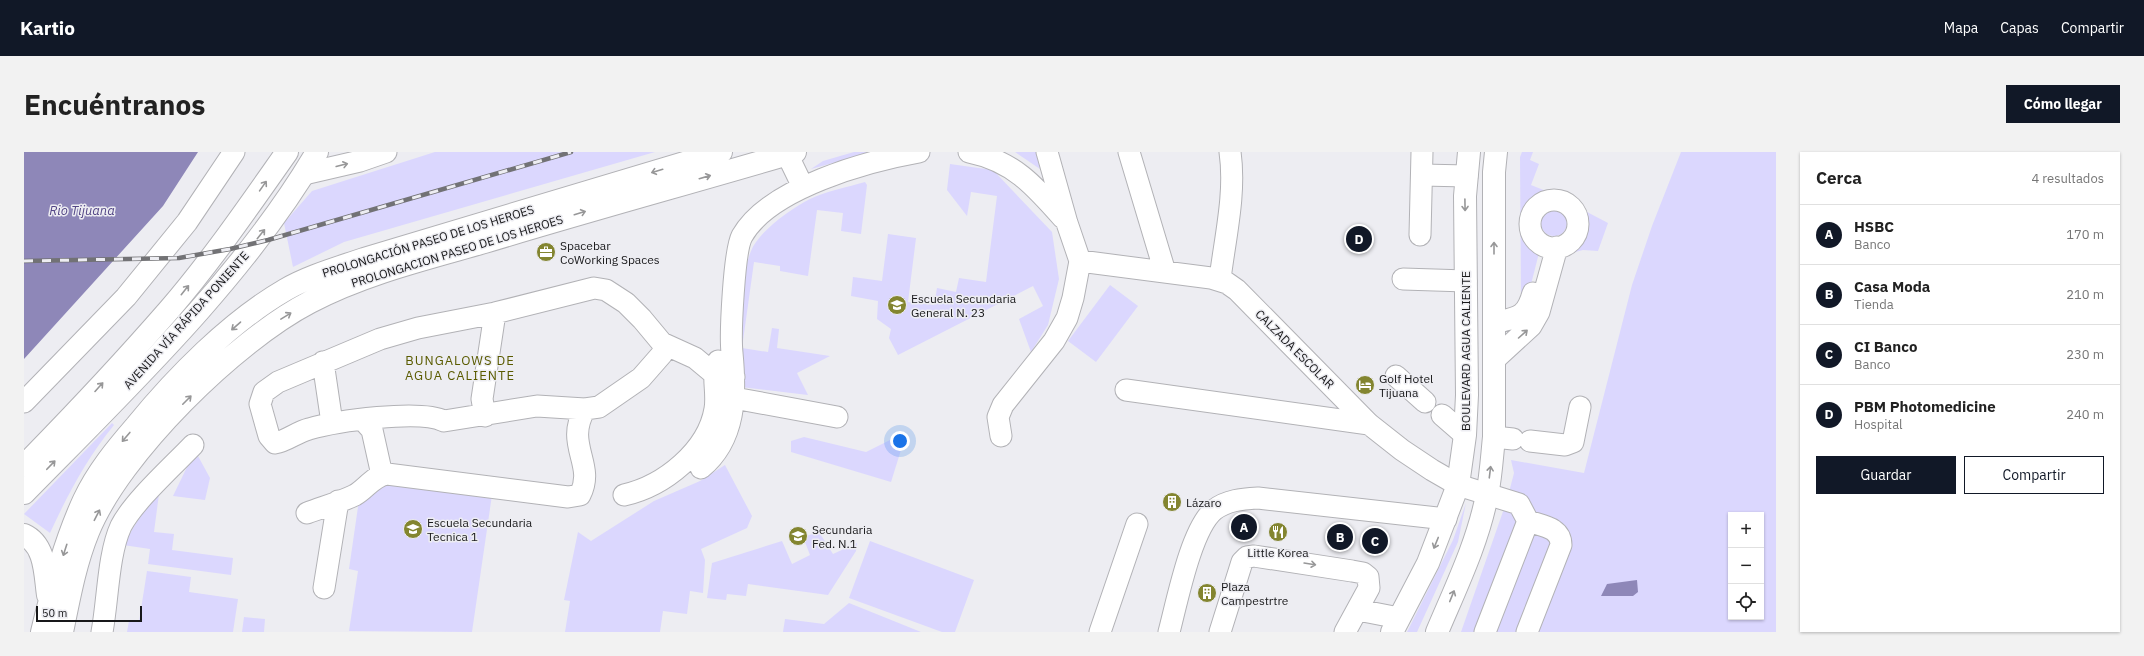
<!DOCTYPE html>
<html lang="es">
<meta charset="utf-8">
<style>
body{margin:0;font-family:"IBM Plex Sans",sans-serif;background:#f2f2f2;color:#222}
.controls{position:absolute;right:12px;bottom:12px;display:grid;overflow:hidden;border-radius:0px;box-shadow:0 1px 3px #0004}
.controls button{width:36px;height:36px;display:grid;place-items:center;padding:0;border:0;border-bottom:1px solid #e0e0e0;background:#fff;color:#222;font:20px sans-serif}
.scale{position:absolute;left:12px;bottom:10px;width:106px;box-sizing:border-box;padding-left:4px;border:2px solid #18181a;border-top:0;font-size:11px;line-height:14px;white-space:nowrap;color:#18181a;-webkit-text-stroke:3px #ededf2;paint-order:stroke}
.you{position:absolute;left:876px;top:289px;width:14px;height:14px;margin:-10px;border:3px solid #fff;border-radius:50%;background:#1a73e8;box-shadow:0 0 0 6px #1a73e833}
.badge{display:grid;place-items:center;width:26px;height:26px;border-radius:50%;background:#111827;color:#fff;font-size:13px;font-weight:700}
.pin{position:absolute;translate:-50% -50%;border:2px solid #fff;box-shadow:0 1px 4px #0006}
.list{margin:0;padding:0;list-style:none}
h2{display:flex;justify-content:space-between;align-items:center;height:52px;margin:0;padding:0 16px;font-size:17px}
h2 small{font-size:13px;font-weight:400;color:#767676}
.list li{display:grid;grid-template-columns:26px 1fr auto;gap:12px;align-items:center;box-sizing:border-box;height:60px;padding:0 16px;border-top:1px solid #e0e0e0}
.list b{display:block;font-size:15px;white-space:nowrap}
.list p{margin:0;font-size:13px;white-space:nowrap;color:#767676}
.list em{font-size:13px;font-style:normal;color:#767676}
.actions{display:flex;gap:8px;padding:12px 16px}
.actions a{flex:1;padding:9px 0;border:1px solid #111827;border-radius:0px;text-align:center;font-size:14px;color:#111827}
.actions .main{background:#111827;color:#fff}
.icon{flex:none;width:22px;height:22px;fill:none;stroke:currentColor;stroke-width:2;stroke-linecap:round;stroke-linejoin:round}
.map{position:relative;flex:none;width:1752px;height:480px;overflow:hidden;border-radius:0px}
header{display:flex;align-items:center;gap:24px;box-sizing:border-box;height:56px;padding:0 20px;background:#111827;color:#fff}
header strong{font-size:19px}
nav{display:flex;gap:22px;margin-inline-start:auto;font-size:14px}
.intro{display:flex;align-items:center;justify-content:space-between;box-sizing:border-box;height:96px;padding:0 24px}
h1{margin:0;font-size:28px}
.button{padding:10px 18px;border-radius:0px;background:#111827;color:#fff;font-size:14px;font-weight:700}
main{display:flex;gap:24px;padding:0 24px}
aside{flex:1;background:#fff;border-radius:0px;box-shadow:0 1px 3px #0004}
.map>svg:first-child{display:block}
.green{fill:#dbd7fe;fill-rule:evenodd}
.water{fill:#8e87b8}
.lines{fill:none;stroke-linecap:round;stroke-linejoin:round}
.minor-casing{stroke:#b2b2b6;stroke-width:23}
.major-casing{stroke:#b2b2b6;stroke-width:24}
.highway-casing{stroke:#b2b2b6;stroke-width:24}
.minor{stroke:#fff;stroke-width:21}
.major{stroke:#fff;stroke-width:22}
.highway{stroke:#fff;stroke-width:22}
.rail-casing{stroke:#727275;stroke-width:4.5}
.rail{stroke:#ededf2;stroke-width:3;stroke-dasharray:9;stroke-linecap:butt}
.oneway{stroke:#979798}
.labels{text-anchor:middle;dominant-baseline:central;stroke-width:3;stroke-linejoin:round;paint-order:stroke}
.street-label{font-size:12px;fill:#18181a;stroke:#ededf2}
.poi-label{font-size:12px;fill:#18181a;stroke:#ededf2;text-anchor:start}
.water-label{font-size:13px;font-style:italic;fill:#534686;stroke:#ededf2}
.neighbourhood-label{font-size:13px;letter-spacing:1px;fill:#5a5b00;stroke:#ededf2}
</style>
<header>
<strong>Kartio</strong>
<nav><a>Mapa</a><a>Capas</a><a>Compartir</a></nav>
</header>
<div class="intro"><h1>Encuéntranos</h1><a class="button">Cómo llegar</a></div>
<main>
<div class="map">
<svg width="1752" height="480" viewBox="0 0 1752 480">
<rect width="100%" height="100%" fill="#ededf2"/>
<path class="green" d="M411,0h220l-311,90 -51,25 -9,-44 28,-32z
M830,0h19l-62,17 12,-8z
M989,0h23l4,17 -25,-17z
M1498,0h11l-3,8 9,4 -8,21 15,6c-2,5 -7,6 -11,10 -8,9 -11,22 -7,33 3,7 11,12 11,19l-11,43 -7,5 -1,-144z
M1657,0h95v480h-315l46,-132 7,-27 -3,-13 73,13 48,-188 20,-59zM1707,363h30v102h-30z
M926,12l43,6 59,62 7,47 -11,46 -17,27 -12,-33 24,-13 -10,-20 -135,69 -9,-17 2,-9 -14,-10 1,-18 -27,-5 2,-19 29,4 6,-47 28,4 -8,64 26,3 3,-17 19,4 3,-14 27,4 11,-86 -26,-4 -4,24 -20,-26z
M841,30l2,3 -6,49 -20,-3 2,-18 -26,-3 -9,66 -28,-5v-5l-26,-4 -12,86 26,4 4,-24 7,1 -2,19 53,8 -33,17 11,22 -67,-8c-2,-34 -3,-105 10,-136 7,-19 41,-43 59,-52 16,-8 38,-12 55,-17z
M1517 71a13 13 0 1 1 26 0a13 13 0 1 1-26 0Z
M1563,60l21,11 -10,28 -15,-1 -19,5c2,-3 9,-6 12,-10 12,-12 9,-19 11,-33z
M1086,133l28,21 -42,56 -28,-21z
M88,271l2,2c-27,33 -46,69 -64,108l-26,-19z
M780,285l62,15 26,-13 9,11 -10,32 -100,-30v-11z
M174,304l12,22 -5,22 -32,-4 15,-31z
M701,313l27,51 -5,12 -46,21 4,11 -2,33 -13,-2 -3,23 -24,-3 -3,21h-95l5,-31 -6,-1 14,-68 13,9 63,-40 46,-20z
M356,328l112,15 -20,137 -123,-1 9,-60 -9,-2 10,-69z
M135,342l-5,38 20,2 -2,16 61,8 -2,17 -83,-11 2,-15 -27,-4 21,-35z
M1442,351l-8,39 -41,90h-10l46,-92z
M795,380l14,22 24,-11 -1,8 -28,44 -80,-11 -2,12 -19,-2 -1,6 -19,-2 5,-35 70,-22 10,23 18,-9 -7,-18z
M846,389l104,39 -19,52h-13l-93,-34z
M123,419l44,6 -2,15 49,7 -5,33h-106l2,-11 10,1z
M825,451l72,29h-138l2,-13 39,5z
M220,465l21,2 -1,13h-22z"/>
<path class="water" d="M0,0h174l-35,54 -139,153z
M1613,428l1,12 -5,4h-32l6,-12z"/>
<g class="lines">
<defs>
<path id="minor" d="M945,0c44,9 65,33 94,66
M1105,0l36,120
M763,2l16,33
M280,22l56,-13 26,-9
M1398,23l45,1
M1506 72a24 24 0 1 1 48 0a24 24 0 1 1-48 0Z
M1396,83l2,-83
M1056,109l131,17 16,5 10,7 132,134 33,26 30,20 26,15 61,19 9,17 -43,111
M1196,127c5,-41 16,-86 10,-127
M1379,127l63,2
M1470,171c24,-6 32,-5 39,-30
M638,202l-21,24 -42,29 -14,2 -48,-3 -93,15c-24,-12 -108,0 -135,8 -12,3 -22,12 -34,14l-6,-7 -9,-32 4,-12 14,-10 102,-43 38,-11 77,-15 99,-25 12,2 20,13 16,16 20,24 33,15 18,15 21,4
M1470,208l37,-34 8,-14 18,-65
M299,210l9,61
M1372,224l29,26
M1102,238l243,34
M710,246l103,19
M0,250l102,-105 61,-75 47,-70
M1418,263l23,20
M461,264l-3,-17 13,-86
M339,268l9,10 10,45
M977,284l-3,-19 5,-12 51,-64 13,-23 6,-20 7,-37 -13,-38 -20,-71
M1470,285l19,2
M1506,289l35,4 8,-3 7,-35
M677,316c35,-29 35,-73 31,-115 -2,-19 2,-102 10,-117 27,-48 126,-75 177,-84
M600,343c40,-9 84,-44 91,-86 3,-17 -4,-33 3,-48
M283,361c16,-6 34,-11 48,-18 12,-7 18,-19 32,-21l181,23 12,-2c16,-31 -16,-50 5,-86
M300,436l14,-87
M1334,458l41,8
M78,480c6,-32 6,-78 19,-106 13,-25 51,-59 72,-81
M1076,480l37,-108
M1145,480c8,-30 22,-103 45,-122 13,-10 28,-11 44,-12l188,21
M1196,480l22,-70 5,-5 7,-1 98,15 11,2 5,4 1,11 -24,44
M1503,480l34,-87c0,-18 -19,-19 -33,-24"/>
<path id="major" d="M0,341c102,-104 219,-215 293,-341
M0,383c22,10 21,40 24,60
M18,480c11,-45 23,-91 42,-132 13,-28 33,-52 52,-74 40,-49 94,-104 149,-136 24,-14 53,-22 79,-31l357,-107
M38,480c7,-34 13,-68 26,-100 32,-79 147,-191 222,-230 55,-29 119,-44 178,-61 102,-31 205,-59 307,-89
M1368,480l36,-69 30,-78 7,-50 2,-40 -2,-199 4,-44
M1413,480c19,-45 41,-90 50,-137 4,-19 5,-39 7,-58v-265l2,-20"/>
<path id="highway" d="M45,294l9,-35
M0,314c50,-51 98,-102 145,-156 43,-50 80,-104 118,-158"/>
</defs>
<use href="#minor" class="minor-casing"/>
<use href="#major" class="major-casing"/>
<use href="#highway" class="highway-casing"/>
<use href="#minor" class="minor"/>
<use href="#major" class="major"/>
<use href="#highway" class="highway"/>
<defs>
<path id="rail" d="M0,109l155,-3 51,-9 38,-9 303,-88"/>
</defs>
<use href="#rail" class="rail-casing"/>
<use href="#rail" class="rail"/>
</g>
<defs><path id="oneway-shaft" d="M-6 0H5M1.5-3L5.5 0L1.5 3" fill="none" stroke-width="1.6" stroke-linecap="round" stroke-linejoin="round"/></defs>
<g class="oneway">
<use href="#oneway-shaft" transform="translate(318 13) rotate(-14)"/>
<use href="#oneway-shaft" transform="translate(633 19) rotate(163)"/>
<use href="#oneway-shaft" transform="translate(681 25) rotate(-16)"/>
<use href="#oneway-shaft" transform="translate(239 34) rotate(-55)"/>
<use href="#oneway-shaft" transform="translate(1441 53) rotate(89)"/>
<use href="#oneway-shaft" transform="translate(556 61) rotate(-17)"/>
<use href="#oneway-shaft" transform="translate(237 82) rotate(-51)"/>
<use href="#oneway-shaft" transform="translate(1470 96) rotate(-90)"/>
<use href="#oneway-shaft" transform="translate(161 138) rotate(-51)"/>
<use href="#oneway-shaft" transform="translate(262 164) rotate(-31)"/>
<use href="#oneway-shaft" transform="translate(212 174) rotate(139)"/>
<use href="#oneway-shaft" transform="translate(1499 182) rotate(-42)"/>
<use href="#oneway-shaft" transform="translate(75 235) rotate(-48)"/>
<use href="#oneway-shaft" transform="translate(163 248) rotate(-45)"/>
<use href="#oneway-shaft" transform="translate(102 285) rotate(130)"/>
<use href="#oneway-shaft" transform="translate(27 313) rotate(-46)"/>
<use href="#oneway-shaft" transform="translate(1466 320) rotate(-83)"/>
<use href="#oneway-shaft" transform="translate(73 363) rotate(-63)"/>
<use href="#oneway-shaft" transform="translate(1412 391) rotate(112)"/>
<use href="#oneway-shaft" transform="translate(41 398) rotate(108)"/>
<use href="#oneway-shaft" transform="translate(1286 412) rotate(9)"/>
<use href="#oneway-shaft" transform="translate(1428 444) rotate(-68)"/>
</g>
<defs>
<symbol id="office-disc" viewBox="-11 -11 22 22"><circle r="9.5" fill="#838530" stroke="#ededf2"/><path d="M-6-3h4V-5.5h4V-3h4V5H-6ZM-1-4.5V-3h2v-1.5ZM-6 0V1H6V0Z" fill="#fff"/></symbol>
<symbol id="school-disc" viewBox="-11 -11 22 22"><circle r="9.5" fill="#838530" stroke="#ededf2"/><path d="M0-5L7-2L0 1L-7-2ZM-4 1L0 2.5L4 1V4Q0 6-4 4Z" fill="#fff"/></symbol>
<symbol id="hotel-disc" viewBox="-11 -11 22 22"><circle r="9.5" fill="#838530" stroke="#ededf2"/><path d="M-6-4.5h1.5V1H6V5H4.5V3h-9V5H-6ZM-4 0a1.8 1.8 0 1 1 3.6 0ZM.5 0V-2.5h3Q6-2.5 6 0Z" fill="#fff"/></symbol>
<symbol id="building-disc" viewBox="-11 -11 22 22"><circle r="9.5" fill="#838530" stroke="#ededf2"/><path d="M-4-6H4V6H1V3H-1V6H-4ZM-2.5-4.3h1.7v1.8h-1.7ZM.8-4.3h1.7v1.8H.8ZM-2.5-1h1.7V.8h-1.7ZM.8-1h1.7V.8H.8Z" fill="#fff"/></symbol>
<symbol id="restaurant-disc" viewBox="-11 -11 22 22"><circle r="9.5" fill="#838530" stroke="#ededf2"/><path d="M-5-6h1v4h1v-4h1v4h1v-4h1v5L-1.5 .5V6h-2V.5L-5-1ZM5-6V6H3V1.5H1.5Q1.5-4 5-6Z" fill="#fff"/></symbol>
</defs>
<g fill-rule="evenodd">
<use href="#office-disc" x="511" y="89" width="22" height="22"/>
<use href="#school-disc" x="862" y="142" width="22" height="22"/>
<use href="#hotel-disc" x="1330" y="222" width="22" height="22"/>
<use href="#building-disc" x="1137" y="339" width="22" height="22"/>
<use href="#school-disc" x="378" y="366" width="22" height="22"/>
<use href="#restaurant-disc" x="1243" y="369" width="22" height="22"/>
<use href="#school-disc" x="763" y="373" width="22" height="22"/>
<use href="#building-disc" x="1172" y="430" width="22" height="22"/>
</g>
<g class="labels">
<g class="street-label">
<text transform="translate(404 89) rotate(-17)">PROLONGACIÓN PASEO DE LOS HEROES</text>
<text transform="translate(433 99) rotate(-17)">PROLONGACION PASEO DE LOS HEROES</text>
<text transform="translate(162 168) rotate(-48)">AVENIDA VÍA RÁPIDA PONIENTE</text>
<text transform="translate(1271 197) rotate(45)">CALZADA ESCOLAR</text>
<text transform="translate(1441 199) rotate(-90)">BOULEVARD AGUA CALIENTE</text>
</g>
<g class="poi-label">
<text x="536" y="93">Spacebar<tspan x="536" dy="14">CoWorking Spaces</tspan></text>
<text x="887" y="146">Escuela Secundaria<tspan x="887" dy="14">General N. 23</tspan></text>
<text x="1355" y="226">Golf Hotel<tspan x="1355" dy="14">Tijuana</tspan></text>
<text x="1162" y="350">Lázaro</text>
<text x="403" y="370">Escuela Secundaria<tspan x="403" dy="14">Tecnica 1</tspan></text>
<text x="788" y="377">Secundaria<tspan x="788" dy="14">Fed. N.1</tspan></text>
<text x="1254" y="400" text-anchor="middle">Little Korea</text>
<text x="1197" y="434">Plaza<tspan x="1197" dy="14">Campestrtre</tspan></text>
</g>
<g class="water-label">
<text x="58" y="58">Rio Tijuana</text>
</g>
<g class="neighbourhood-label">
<text x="436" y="208">BUNGALOWS DE<tspan x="436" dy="15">AGUA CALIENTE</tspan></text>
</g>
</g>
</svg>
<div class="controls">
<button>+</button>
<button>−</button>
<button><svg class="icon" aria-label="locate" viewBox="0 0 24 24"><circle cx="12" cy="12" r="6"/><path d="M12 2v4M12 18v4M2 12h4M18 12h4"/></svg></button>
</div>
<div class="scale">50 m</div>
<div class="you"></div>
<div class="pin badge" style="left:1220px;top:375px">A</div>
<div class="pin badge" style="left:1316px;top:385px">B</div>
<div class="pin badge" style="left:1351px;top:389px">C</div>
<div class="pin badge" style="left:1335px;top:87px">D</div>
</div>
<aside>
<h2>Cerca<small>4 resultados</small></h2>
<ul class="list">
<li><span class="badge">A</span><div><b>HSBC</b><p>Banco</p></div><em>170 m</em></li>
<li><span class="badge">B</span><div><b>Casa Moda</b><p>Tienda</p></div><em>210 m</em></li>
<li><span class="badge">C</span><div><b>CI Banco</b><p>Banco</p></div><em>230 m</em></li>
<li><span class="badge">D</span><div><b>PBM Photomedicine</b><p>Hospital</p></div><em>240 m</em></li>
</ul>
<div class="actions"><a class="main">Guardar</a><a>Compartir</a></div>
</aside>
</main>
